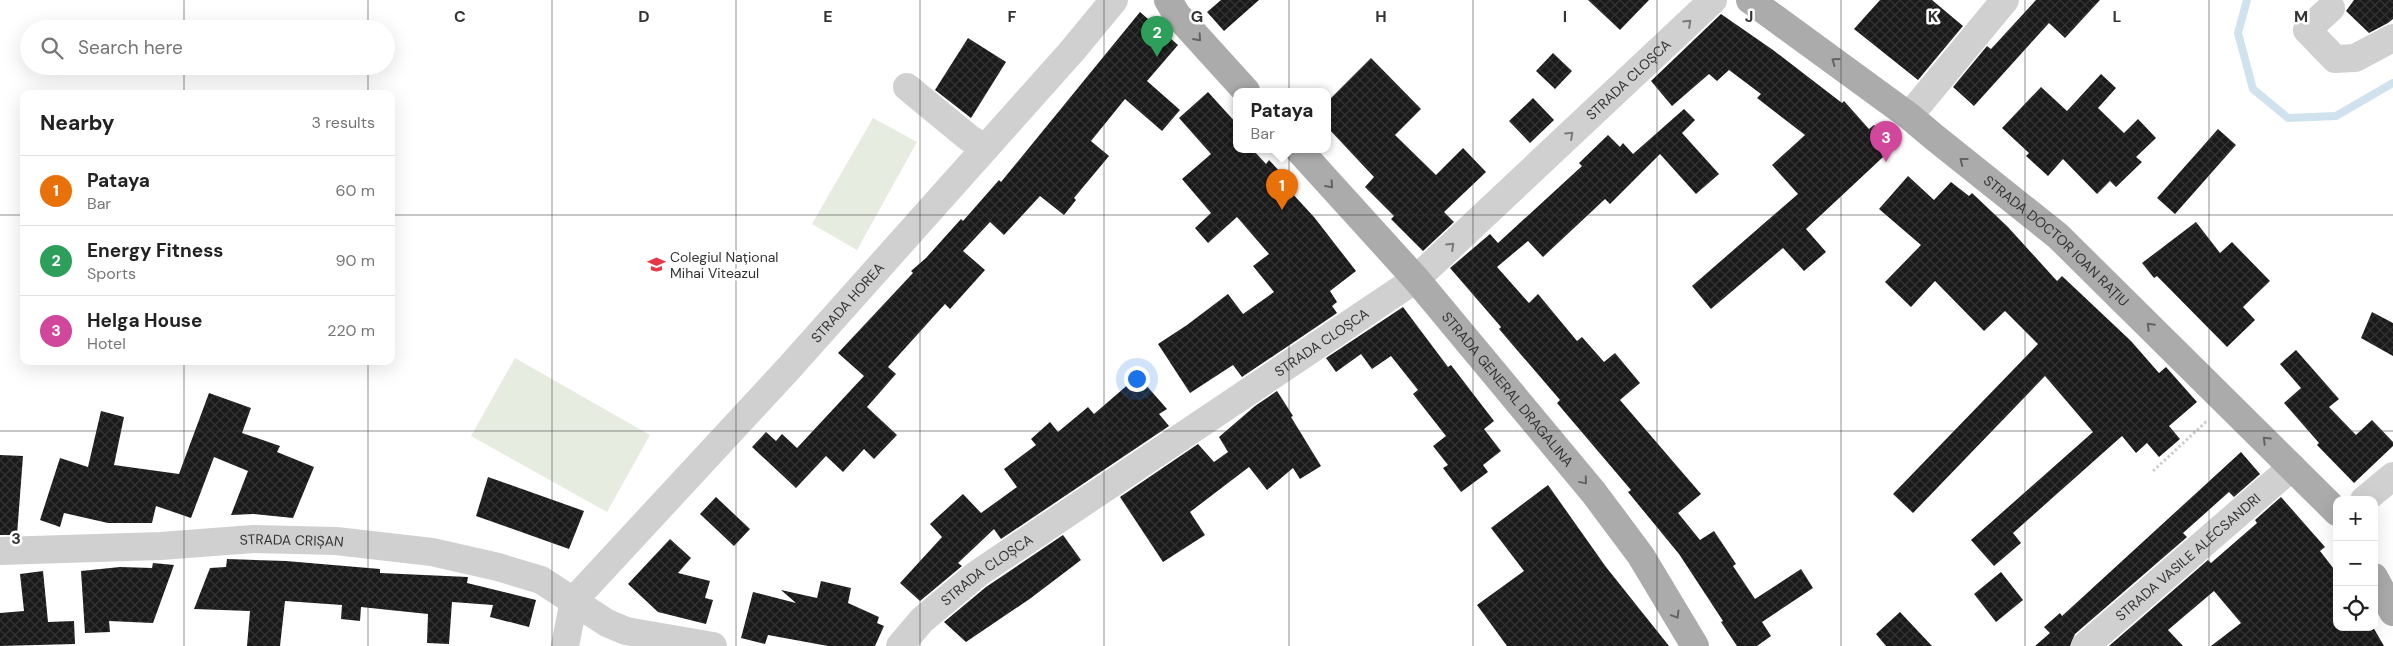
<!DOCTYPE html>
<meta charset="utf-8">
<style>
body{margin:0;font-family:"DM Sans",sans-serif;background:#f2f2f2;color:#222}
.controls{position:absolute;right:15px;bottom:15px;display:grid;overflow:hidden;border-radius:10px;box-shadow:0 5px 20px #0002}
.controls button{width:45px;height:45px;display:grid;place-items:center;padding:0;border:0;border-bottom:1px solid #e0e0e0;background:#fff;color:#222;font:25px sans-serif}
.you{position:absolute;left:1136px;top:378px;width:18px;height:18px;margin:-12px;border:4px solid #fff;border-radius:50%;background:#1a73e8;box-shadow:0 0 0 8px #1a73e833}
.badge{display:grid;place-items:center;width:32px;height:32px;border-radius:50%;background:#2563eb;color:#fff;font-size:16px;font-weight:700}
.pin{position:absolute;translate:-50% -41px;filter:drop-shadow(0 1px 2px #0008)}
.pin::after{content:'';position:absolute;top:26px;width:18px;height:15px;background:inherit;clip-path:polygon(0 0,100% 0,50% 100%)}
.popup{position:absolute;left:1233px;top:88px;width:98px;height:65px;box-sizing:border-box;display:grid;place-content:center;border-radius:10px;background:#fff;filter:drop-shadow(0 1px 4px #0005);font-size:16px;white-space:nowrap;color:#767676}
.popup b{font-size:19px;color:#222}
.popup::after{content:'';position:absolute;left:50%;top:100%;margin-left:-10px;border:10px solid transparent;border-top-color:#fff}
.list{margin:0;padding:0;list-style:none}
h2{display:flex;justify-content:space-between;align-items:center;height:65px;margin:0;padding:0 20px;font-size:21px}
h2 small{font-size:16px;font-weight:400;color:#767676}
.list li{display:grid;grid-template-columns:32px 1fr auto;gap:15px;align-items:center;box-sizing:border-box;height:70px;padding:0 20px;border-top:1px solid #e0e0e0}
.list b{display:block;font-size:19px;white-space:nowrap}
.list p{margin:0;font-size:16px;white-space:nowrap;color:#767676}
.list em{font-size:16px;font-style:normal;color:#767676}
.icon{flex:none;width:28px;height:28px;fill:none;stroke:currentColor;stroke-width:2;stroke-linecap:round;stroke-linejoin:round}
.map{position:relative;flex:none;width:2393px;height:646px;overflow:hidden}
.search{position:absolute;background:#fff;box-shadow:0 5px 20px #0002;left:20px;top:20px;width:375px;height:55px;display:flex;align-items:center;gap:12px;box-sizing:border-box;padding:0 18px;border-radius:28px;color:#767676;font-size:19px}
.panel{position:absolute;background:#fff;box-shadow:0 5px 20px #0002;left:20px;top:90px;width:375px;height:275px;border-radius:10px}
.map>svg:first-child{display:block}
.grass{fill:#e6ecdf}
.lines{fill:none;stroke-linecap:round;stroke-linejoin:round}
.stream{stroke:#cfe2ee;stroke-width:8}
.building{fill:url(#building-cross-hatch)}
.path{stroke:#cdcdcd;stroke-width:3;stroke-dasharray:2.5 2.5;stroke-linecap:butt}
.minor{stroke:#d0d0d0;stroke-width:28}
.major{stroke:#ababab;stroke-width:28}
.oneway{stroke:#7a7a7a}
.oneway2{stroke:#636363}
.grid{fill:none;stroke:#333;stroke-width:1;stroke-opacity:0.55}
.labels{text-anchor:middle;dominant-baseline:central;stroke-width:5;stroke-linejoin:round;paint-order:stroke}
.street-label{font-size:14px;fill:#333;stroke:#fff}
.poi-label{font-size:14px;fill:#333;stroke:#fff;text-anchor:start}
.grid-label{font-size:16px;text-anchor:middle;font-weight:bold;fill:#333;stroke:#fff;stroke-width:5;stroke-linejoin:round;paint-order:stroke}
</style>
<div class="map">
<svg width="2393" height="646" viewBox="0 0 2393 646">
<defs>
<pattern id="building-cross-hatch" width="8" height="8" patternUnits="userSpaceOnUse" patternTransform="scale(1.25)"><rect width="8" height="8" fill="#1a1a1a"/><path d="M0 0l8 8M0 8l8-8" fill="none" stroke="#333"/></pattern>
</defs>
<rect width="100%" height="100%" fill="#fff"/>
<path class="grass" d="M873,118l44,24 -60,108 -45,-26z
M515,358l135,77 -43,77 -136,-76z"/>
<g class="lines">
<path class="stream" d="M2247,0l-9,33 15,56 35,29 48,-2 57,-33"/>
</g>
<path class="building" d="M1221,0h38l-35,31 -17,-19z
M1588,0h61l-29,30z
M1880,0h52l31,26 -45,54 -64,-51z
M2036,0h64l-35,38 -16,-15 -75,83 -21,-19 34,-41 4,3z
M2354,0h39v19l-5,4 -19,10 -23,-22z
M1140,12l38,33 -31,36 33,29 -18,21 -37,-32 -34,42 18,15 -35,42 2,2 -12,15 -24,-19 -36,39 -14,-13 -27,29 22,19 -35,39 -5,-5 -57,63 8,7 -29,33 30,28 -23,24 -10,-10 -21,23 -17,-16 -30,32 -44,-41 14,-15 10,9 6,-7 15,14 67,-72 -26,-23 75,-80 -2,-2 15,-13 35,-39 2,2 36,-41 2,2z
M1721,14l52,36 69,53 2,-2 25,28 5,-4 23,19 -91,85 20,23 -22,19 -21,-23 -72,61 -19,-23 106,-92 -26,-29 33,-30 -48,-37 4,-4 -32,-24 -12,11 -8,-7 -37,32 -21,-25z
M968,38l38,24 -35,56 -36,-28z
M1553,53l19,18 -17,18 -19,-18z
M1371,58l50,51 -26,26 41,40 27,-27 23,24 -42,40 10,10 -31,29 -32,-32 3,-3 -29,-29 9,-10 -47,-50v-25z
M2101,74l15,14 -18,20 26,25 14,-14 18,19 -20,19 6,5 -26,25 -6,-6 -13,13 -34,-35 -15,17 -22,-20 3,-3 -27,-25 39,-41 26,24z
M1208,92l29,32v25h15l14,15 3,-4 14,15 -4,4 35,38 42,54 -26,20 7,11 -5,4 5,7 -95,64 -9,-12 -43,28 -32,-49 29,-19 41,-31 15,20 31,-22 -21,-26 16,-12 -32,-37 -29,26 -13,-15 16,-15 -29,-34 29,-25 -32,-36z
M1533,98l21,22 -24,23 -21,-22z
M1684,109l11,11 -13,13 37,41 -23,20 -36,-40 -50,50 -5,-5 -62,58 -15,-16 -31,26 32,36 9,-9 39,47 5,-4 22,25 11,-9 25,30 -20,17 81,94 -23,19 22,27 14,-9 22,33 -3,2 22,33 46,-30 12,19 -51,34 9,14 -14,10h-20l-16,-24 2,-1 -44,-67 -51,-62 3,-2 -74,-87 3,-3 -61,-71 2,-2 -51,-59 40,-34 8,9 84,-77 -3,-3 29,-28 12,12 3,-4 10,11z
M2218,129l18,16 -61,69 -18,-16z
M1908,176l26,24 17,-18 18,14 3,-3 36,34 49,54 5,-5 69,65 28,32 7,-6 31,35 -28,24 11,13 -21,18 -12,-14 -11,10 -14,-17 -109,97 8,10 -27,23 -23,-26 122,-108 -48,-56 -132,137 -20,-19 145,-150 -33,-33 -21,20 -49,-50 -24,26 -26,-25 36,-37 -42,-36z
M2196,222l24,31 12,-11 38,39 -27,26 12,13 -28,27 -70,-71 -3,2 -12,-15z
M1403,307l45,60 3,-2 43,56 -10,8 17,22 -18,14 5,7 -27,20 -18,-24 5,-3 -15,-19 13,-10 -33,-42 5,-4 -27,-34 -19,13 -11,-15 -25,18 -10,-14z
M2372,312l21,11v33l-32,-18z
M2296,350l43,49 -10,8 27,28 16,-15 21,22v4l-39,37 -37,-38 2,-2 -35,-40 17,-15 -21,-24z
M1138,376l29,33 -8,5 10,12 -168,113 -7,-10 -36,34 4,3 -42,35 -20,-18 42,-46 -12,-13 33,-30 18,19 36,-26 -13,-18 32,-24 -5,-6 19,-17 8,10 30,-25 6,7z
M1277,391l16,25 -2,1 30,49 -21,13 -7,-11 -26,22 -18,-23 -59,45 15,23 -42,27 -43,-65 78,-53 16,18 14,-10 -9,-15 36,-31z
M209,393l42,15 -9,25 38,13 -3,6 37,15 -21,51 -40,-4 -22,1 17,-44 -34,-14 -23,61 -35,-12 -4,17h-44l-44,-10 -4,14 -20,-7 20,-62 28,9 13,-56 23,6 -10,48 65,9z
M2241,452l19,22 -26,23 -5,-5 -46,41 4,4 -112,97 -5,12h-35l15,-13 -6,-6 16,-14 2,3z
M0,455l23,1 -6,79h-17z
M488,477l96,34 -15,38 -93,-33z
M1548,485l58,82 63,79h-162l-30,-41 47,-34 -33,-43z
M716,497l34,32 -16,17 -34,-32z
M2281,497l44,50 -5,4 17,22v54h36l11,19h-173l30,-23 -27,-32 -46,39 15,16h-74l99,-86 3,3 46,-40 -2,-3z
M1063,535l18,25 -50,38 -65,44 -22,-20 42,-35z
M670,539l21,19 -13,15 32,8 -5,17 8,2 -7,24 -48,-12 -30,-28z
M227,559l59,2 94,8v4l88,4 -1,6 69,17 -7,27 -39,-10 3,-12 -41,-3 -3,42 -22,-1 1,-29 -67,-7 -1,14 -19,-2 1,-14 -57,-4 -5,45h-33l3,-35 -56,-2 16,-41 16,-1z
M153,563l21,2 -21,58 -44,-2 1,11 -25,1 -4,-62 39,-4 32,1z
M43,571l5,51 26,-1 1,23 -75,2v-33l24,-2 -4,-37z
M2001,572l22,28 -27,22 -22,-28z
M821,581l30,7 -3,15 31,14 -2,6 7,3 -9,20h-47l-60,-11 -3,9 -24,-6 12,-46 43,11 -15,-13 36,8z
M1900,612l32,34h-46l-10,-12z"/>
<g class="lines">
<path class="path" d="M2153,471l55,-51"/>
<g class="minor">
<path d="M2331,8l-24,22 28,29 20,-1 38,-20"/>
<path d="M907,87l62,51 16,10"/>
<path d="M1909,116l96,-116"/>
<path d="M2364,500l29,-24"/>
<path id="s1" d="M0,551l161,-5 92,-7 83,2 96,11 66,15 43,13 66,43 19,8 87,15"/>
<path id="s2" d="M574,600l215,-232 283,-317 42,-51"/>
<path d="M565,646l9,-46"/>
<path id="s3" d="M900,646l22,-26 55,-46 439,-295 297,-279"/>
<path id="s4" d="M2085,646l207,-179"/>
</g>
<g class="major">
<path d="M1168,0l9,15 69,76"/>
<path id="s5" d="M1750,0l159,116 25,21 124,99 279,276"/>
<path id="s6" d="M1298,149l118,130 178,214 47,63 54,90"/>
<path d="M2374,577l19,35"/>
</g>
</g>
<defs><path id="oneway-chevron" d="M-2-3.5L2.5 0L-2 3.5" fill="none" stroke-width="1.6" stroke-linecap="round" stroke-linejoin="round" transform="scale(1.25)"/></defs>
<g class="oneway">
<use href="#oneway-chevron" transform="translate(1688 23) rotate(-43)"/>
<use href="#oneway-chevron" transform="translate(1570 135) rotate(-43)"/>
<use href="#oneway-chevron" transform="translate(1451 246) rotate(-43)"/>
</g>
<g class="oneway2">
<use href="#oneway-chevron" transform="translate(1198 38) rotate(48)"/>
<use href="#oneway-chevron" transform="translate(1835 61) rotate(-144)"/>
<use href="#oneway-chevron" transform="translate(1963 161) rotate(-142)"/>
<use href="#oneway-chevron" transform="translate(1330 185) rotate(48)"/>
<use href="#oneway-chevron" transform="translate(2150 326) rotate(-135)"/>
<use href="#oneway-chevron" transform="translate(2266 440) rotate(-136)"/>
<use href="#oneway-chevron" transform="translate(1584 481) rotate(50)"/>
<use href="#oneway-chevron" transform="translate(1676 615) rotate(59)"/>
</g>
<path class="grid" d="M184,0v29M368,0v29M552,0v646M736,0v646M920,0v646M1104,0v646M1289,0v646M1473,0v646M1657,0v646M1841,0v646M2025,0v646M2209,0v646M184,66v28M368,66v28M0,215h24M391,215h2002M184,361v285M368,361v285M0,431h2393"/>
<defs>
<symbol id="school-bare" viewBox="-9 -9 18 18"><path d="M0-5L7-2L0 1L-7-2ZM-4 1L0 2.5L4 1V4Q0 6-4 4Z" fill="#e63946" stroke="#fff" stroke-width="2.5" paint-order="stroke"/></symbol>
</defs>
<g fill-rule="evenodd">
<use href="#school-bare" x="644" y="252" width="25" height="25"/>
</g>
<g class="labels">
<g class="street-label">
<text stroke="none"><textPath href="#s3" startOffset="926">STRADA CLOȘCA</textPath></text>
<text stroke="none"><textPath href="#s5" startOffset="390">STRADA DOCTOR IOAN RAȚIU</textPath></text>
<text stroke="none"><textPath href="#s2" startOffset="404">STRADA HOREA</textPath></text>
<text stroke="none"><textPath href="#s3" startOffset="521">STRADA CLOȘCA</textPath></text>
<text stroke="none"><textPath href="#s6" startOffset="319">STRADA GENERAL DRAGALINA</textPath></text>
<text stroke="none"><textPath href="#s1" startOffset="292">STRADA CRIȘAN</textPath></text>
<text stroke="none"><textPath href="#s4" startOffset="136">STRADA VASILE ALECSANDRI</textPath></text>
<text stroke="none"><textPath href="#s3" startOffset="116">STRADA CLOȘCA</textPath></text>
</g>
<g class="poi-label">
<text x="670" y="257">Colegiul Național<tspan x="670" dy="16">Mihai Viteazul</tspan></text>
</g>
</g>
<g class="grid-label">
<text x="460" y="22">C</text>
<text x="644" y="22">D</text>
<text x="828" y="22">E</text>
<text x="1012" y="22">F</text>
<text x="1197" y="22">G</text>
<text x="1381" y="22">H</text>
<text x="1565" y="22">I</text>
<text x="1749" y="22">J</text>
<text x="1933" y="22">K</text>
<text x="2117" y="22">L</text>
<text x="2301" y="22">M</text>
<text x="16" y="544">3</text>
</g>
</svg>
<div class="controls">
<button>+</button>
<button>−</button>
<button><svg class="icon" aria-label="locate" viewBox="0 0 24 24"><circle cx="12" cy="12" r="6"/><path d="M12 2v4M12 18v4M2 12h4M18 12h4"/></svg></button>
</div>
<div class="you"></div>
<div class="pin badge" style="left:1282px;top:210px;background:#e8710a">1</div>
<div class="popup"><b>Pataya</b>Bar</div>
<div class="pin badge" style="left:1157px;top:57px;background:#2e9e5b">2</div>
<div class="pin badge" style="left:1886px;top:162px;background:#d1479c">3</div>
<div class="search"><svg class="icon" aria-label="search" viewBox="0 0 24 24"><circle cx="10" cy="10" r="6"/><path d="M15 15l6 6"/></svg>Search here</div>
<section class="panel">
<h2>Nearby<small>3 results</small></h2>
<ul class="list">
<li><span class="badge" style="background:#e8710a">1</span><div><b>Pataya</b><p>Bar</p></div><em>60 m</em></li>
<li><span class="badge" style="background:#2e9e5b">2</span><div><b>Energy Fitness</b><p>Sports</p></div><em>90 m</em></li>
<li><span class="badge" style="background:#d1479c">3</span><div><b>Helga House</b><p>Hotel</p></div><em>220 m</em></li>
</ul>
</section>
</div>
